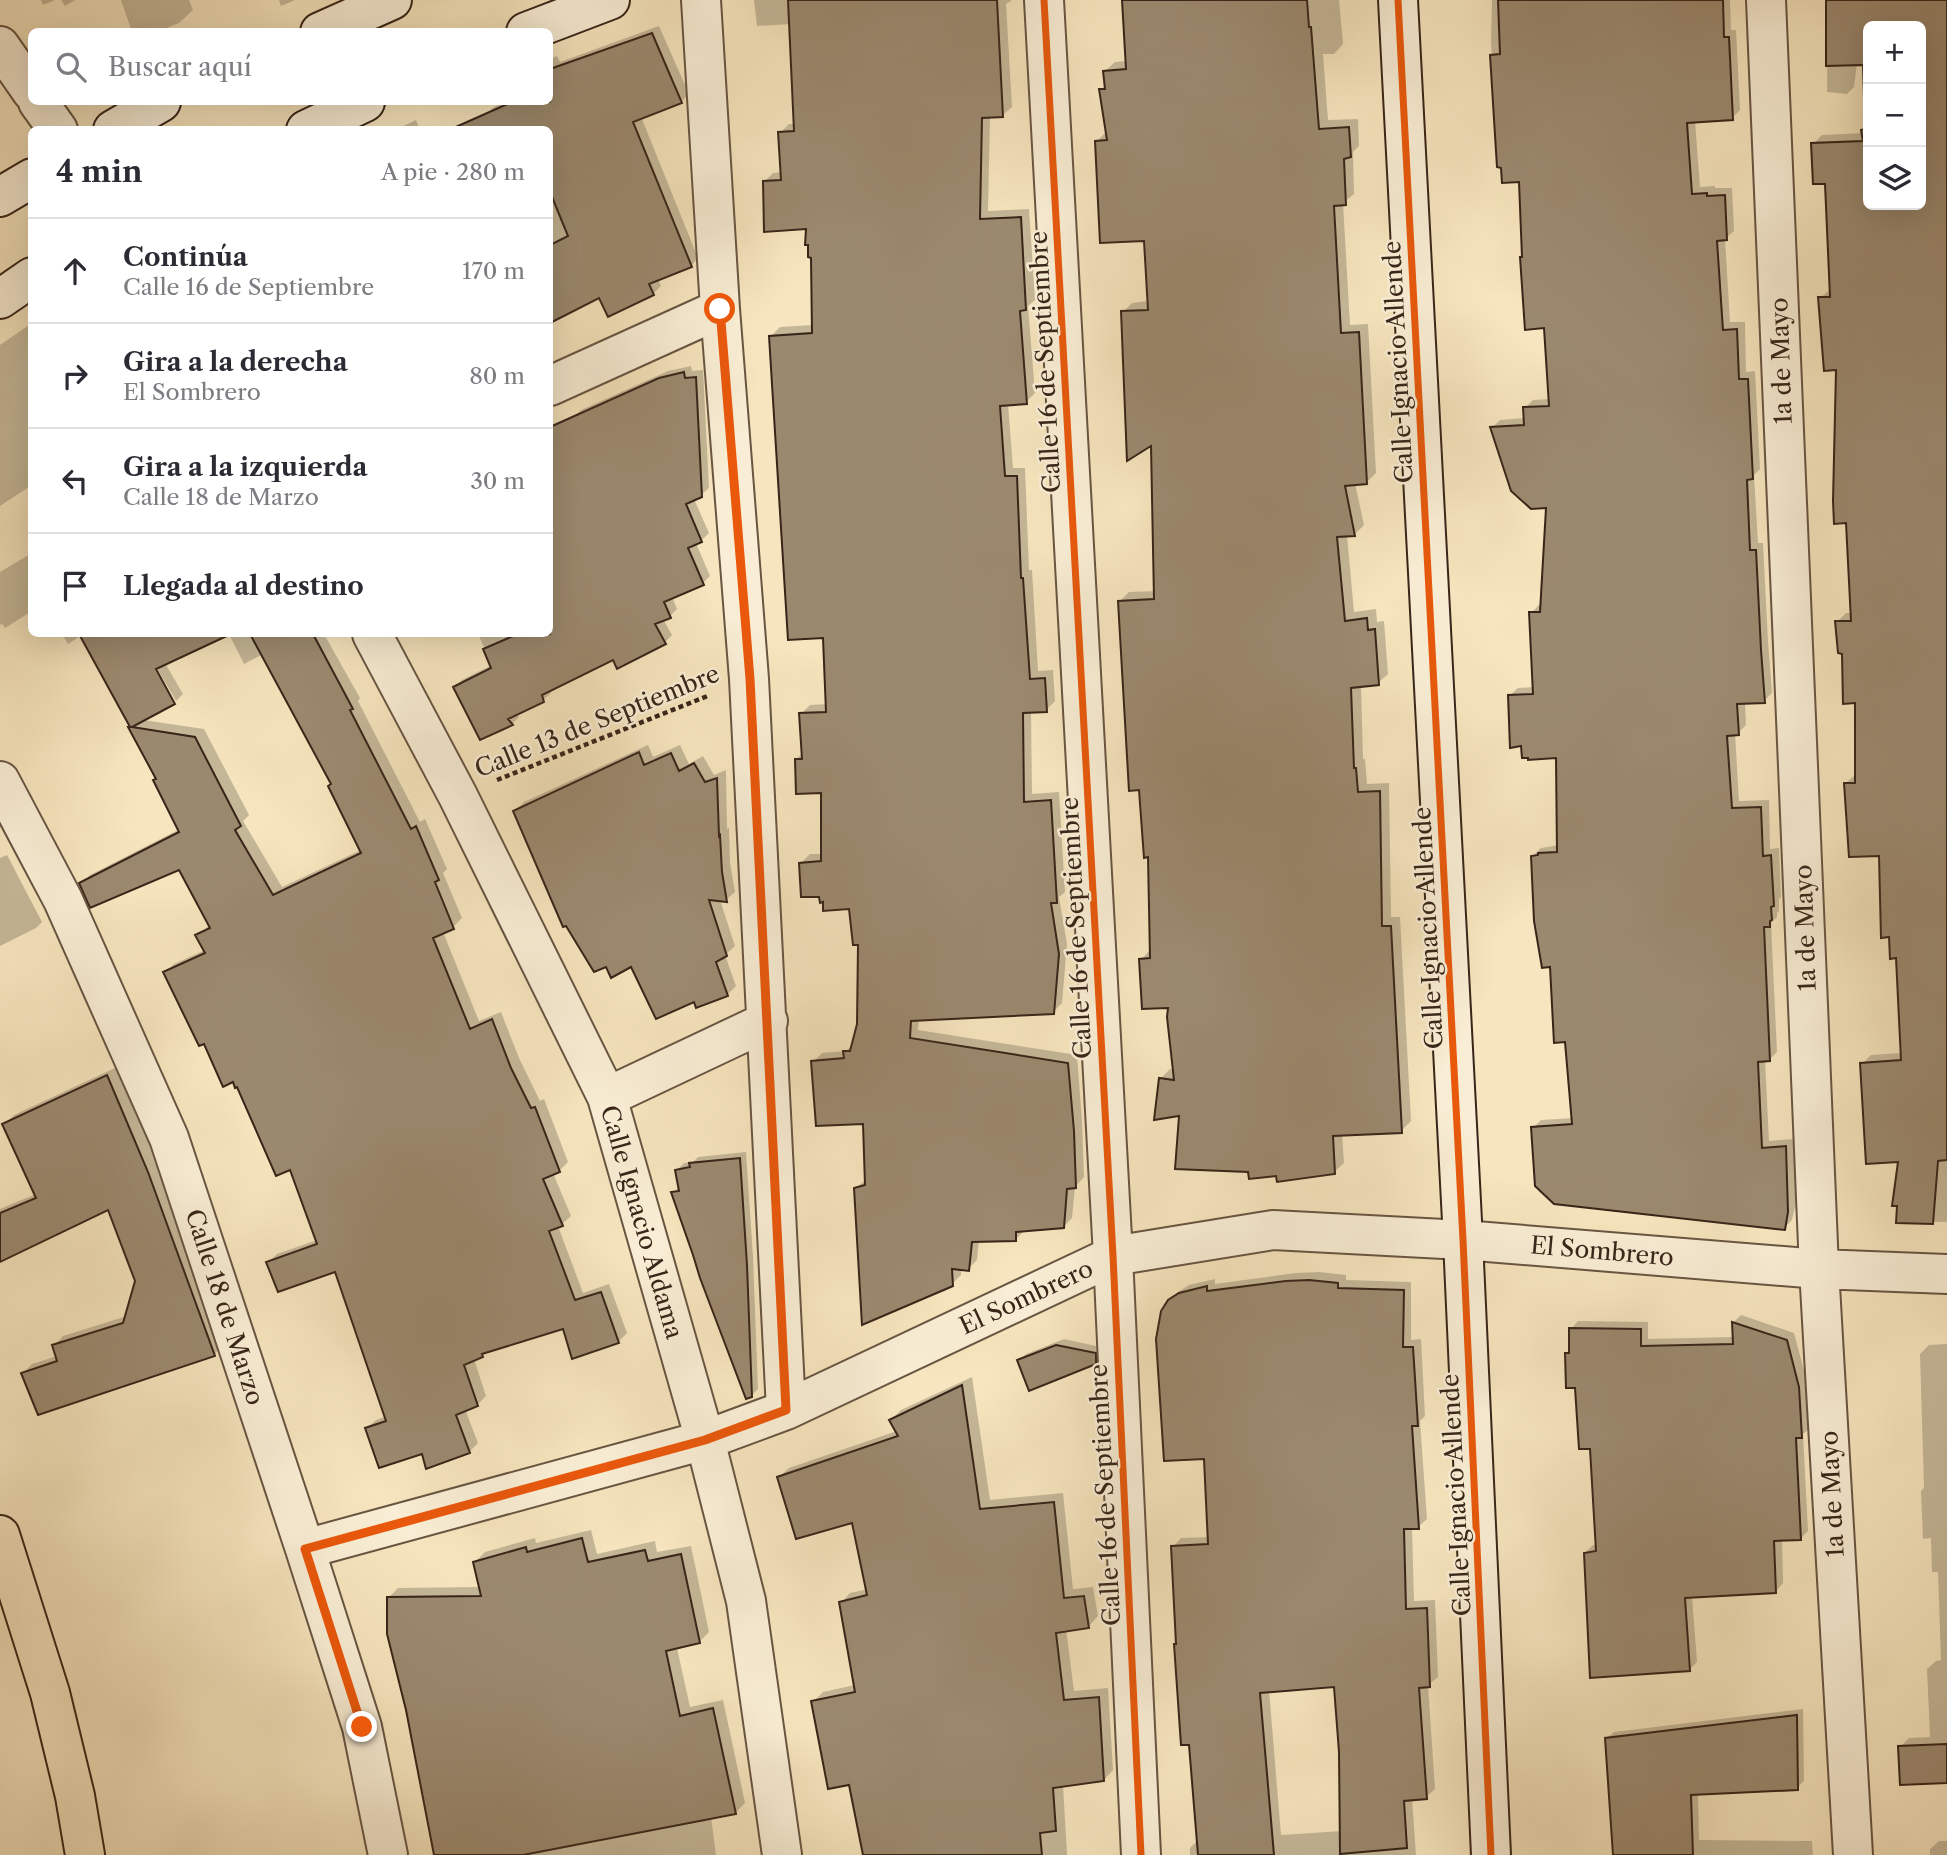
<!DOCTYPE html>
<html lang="es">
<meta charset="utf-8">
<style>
body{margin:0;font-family:"Libre Caslon Text",serif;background:#f7f7f7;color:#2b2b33}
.controls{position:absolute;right:21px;top:21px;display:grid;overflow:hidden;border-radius:10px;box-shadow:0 7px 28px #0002}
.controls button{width:63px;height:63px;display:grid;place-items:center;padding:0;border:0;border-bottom:2px solid #e1e1e2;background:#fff;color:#2b2b33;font:35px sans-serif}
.stop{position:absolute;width:21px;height:21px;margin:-16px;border:5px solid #ea580c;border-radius:50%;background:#fff}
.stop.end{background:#ea580c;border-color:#fff;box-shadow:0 2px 7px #0008}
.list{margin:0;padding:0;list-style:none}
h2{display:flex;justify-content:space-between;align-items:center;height:91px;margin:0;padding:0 28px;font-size:30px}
h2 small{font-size:23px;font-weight:400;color:#7c7c81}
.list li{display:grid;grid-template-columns:46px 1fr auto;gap:21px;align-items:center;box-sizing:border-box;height:105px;padding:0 28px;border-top:2px solid #e1e1e2}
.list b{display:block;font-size:26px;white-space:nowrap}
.list p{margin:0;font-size:23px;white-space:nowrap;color:#7c7c81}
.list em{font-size:23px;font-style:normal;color:#7c7c81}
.icon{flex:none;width:38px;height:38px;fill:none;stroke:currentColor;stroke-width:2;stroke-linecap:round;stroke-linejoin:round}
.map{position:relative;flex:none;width:1947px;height:1855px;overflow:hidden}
.search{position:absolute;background:#fff;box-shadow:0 7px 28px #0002;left:28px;top:28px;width:525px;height:77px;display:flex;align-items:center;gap:18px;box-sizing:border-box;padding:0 24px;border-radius:10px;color:#7c7c81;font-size:26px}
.panel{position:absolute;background:#fff;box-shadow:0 7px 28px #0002;left:28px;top:126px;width:525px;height:511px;border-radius:10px}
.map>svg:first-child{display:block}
.shadow{fill:#0003;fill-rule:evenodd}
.building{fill:#9b896f;stroke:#382519;stroke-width:2;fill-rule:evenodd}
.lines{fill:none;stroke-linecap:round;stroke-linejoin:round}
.street-casing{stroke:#685542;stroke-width:42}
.secondary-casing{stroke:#382519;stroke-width:42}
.primary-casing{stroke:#382519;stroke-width:42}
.path{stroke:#382519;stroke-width:4.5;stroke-dasharray:5 3.5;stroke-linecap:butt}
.street{stroke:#f9eed5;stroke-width:38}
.secondary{stroke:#f9eed5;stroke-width:38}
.primary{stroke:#f6e5be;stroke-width:38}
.cycleway-casing{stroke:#f9eed5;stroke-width:11}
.cycleway{stroke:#e8590c;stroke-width:7}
.route{stroke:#ea580c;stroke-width:9}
.labels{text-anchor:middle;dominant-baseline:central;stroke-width:5;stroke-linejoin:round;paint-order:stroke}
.street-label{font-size:24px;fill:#382519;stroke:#f9eed5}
</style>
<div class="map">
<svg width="1947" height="1855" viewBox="0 0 1947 1855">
<rect width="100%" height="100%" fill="#f6e5be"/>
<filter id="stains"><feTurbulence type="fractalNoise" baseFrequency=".00286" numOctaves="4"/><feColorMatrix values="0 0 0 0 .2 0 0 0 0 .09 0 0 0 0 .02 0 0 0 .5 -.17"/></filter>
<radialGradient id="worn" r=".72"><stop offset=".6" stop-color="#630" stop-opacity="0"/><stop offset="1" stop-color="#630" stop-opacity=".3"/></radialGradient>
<path class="shadow" d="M41,0h14l-12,5z
M61,0h14l-10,6z
M121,0h68l4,10 -14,13 -22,9h-25z
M279,0h16l-14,6z
M754,0h258l-6,4 6,103 -9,8 -13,1 -2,95 41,-2 6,91 -7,6 7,87 -9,9 -18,2 5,64h12l4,102h3l6,101 15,-1 2,31 -9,9 -15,1 1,83 27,-2 6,100 -6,5 8,47 -5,59 -9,9 -134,7 -1,11 159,25 5,66 2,56 -9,10 -3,31 -9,9 -38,3 -9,9 -37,1 -2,20 -9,9 -7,-1v7l-9,9 -96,-96 11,-9 -2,-57 -52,-60 9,-9 24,-2 8,-8 5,-19 1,-81 -9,-36 -26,-7 -24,-37 9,-9h13v-63l-27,-32 7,-6 -2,-39 9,-9 18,-1 -3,-68 -54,-300 9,-9 33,-2 -1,-69 -4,-29 -44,-45 9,-9 10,-1 -3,-39 9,-9h6l-4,-100 -34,2z
M1124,0h215l4,44 -9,10h-11l5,66 30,-1 1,27 -6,6 1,42 -11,9 7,122 18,-1 8,149 -10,10h-11l9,42 -10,10h-7l7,77 22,-3 1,13 7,-1 4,53 -10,9 -17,2 2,74h2l2,25 22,-1 2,134h9l11,204 -10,10 -59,3 2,29 -10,9 -56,2 -28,-4 -69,-56 -20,-36 9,-9 5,1 -5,-64 -29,-46 9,-10 -1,-94 -29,-255 9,-9 27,-1 -3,-149 -30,-130 9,-9 17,-2 -3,-62 -50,-97 10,-10 -5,-42 5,-5 -1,-14 10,-9 12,-1z
M1492,0h238l1,30h5l4,80 -8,8 -37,3 5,66 15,-1v2h17l2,43 -9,8 5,83h15l1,50 9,-1 5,98 -6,6 4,68h5l5,98 4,52 -8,8 -19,1 1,23 -8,8h-3l4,68 30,-1 1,49 9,-1 2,49 -2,2v12l-2,2v4l-6,6 6,129 -8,8h-4l4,81 25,-2 2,64 -4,17 -8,8 -251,-100 8,-8 33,-2 -7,-78 -34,-184 8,-8 18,-3 -1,-89 -49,-60 9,-8 16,-1 -3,-74 8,-8h3l6,-98 -56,-79 8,-8 25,-2v-10l8,-8 18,-1 -5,-72 -23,-71 -2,-76 -19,-14h-3l-8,-123z
M1828,0h37l-11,87 -7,7 -20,-2z
M1929,0h18v1222l-49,-1 1,-61 -37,-96 9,-9 31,-2 -5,-97 -17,-102 -34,-71 9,-8h2v-73l-20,-80 9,-9h7l-15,-245 -18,-70 11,-9 -4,-107 -14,-38 9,-9 42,-2 -1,-3 4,-3 -3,-90 4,-4v172h53v-178l9,-1z
M659,26l30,68 -8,8 -39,17 56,139 -7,8 -33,13 3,7 -8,8 -53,2 -50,25v-191l-64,-16 8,-7 11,-5h45v-43l7,-3 3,6z
M416,120l4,10h-25z
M32,323v162l-32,21v-161z
M691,366l1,5 11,-1 6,118 -8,7 -7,4 15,34 -8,8 -5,2 14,33 -7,7 -31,14 5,12 -7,7 -7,3 9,16 -8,8 -50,15 -65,32 2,3 -8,7 -27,13 3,4 -7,7 -57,-37 7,-7 30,-15 -14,-31h72v-187l31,-15 -7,-15 7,-7 87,-39z
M32,553v58l-27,17 -3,-4 -2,1v-53z
M62,634h165l-62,29 18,31 -7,7 -23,-40 -3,1 22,40h3l-32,18 61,9 45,86 -6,6 39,66 79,-37 -29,-66 -69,-130 -19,10 -15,-30h95l36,64 -2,3 62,121 5,-3 22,50 -4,4 19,45 -9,9 -10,5 36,89 22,-9 18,46 21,43 4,-2 24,63 -9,9 -6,2 18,43 -9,8 -4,2 25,67 26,-9 18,49 -9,9 -54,-15 -76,23 -6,5 -8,4 12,37 -9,9 -12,4 13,34 -9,9 -46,-1 -56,-23 9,-8 11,-4 -51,-147 -68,-6 9,-9 40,-14 -26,-72 -53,-84 -33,-43 -40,-68 9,-9 31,-14 -8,-15 13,-10 -30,-58 -99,17 9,-9 90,-46 -22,-51 -76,-143 -14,9z
M648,745l5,12 27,-12 9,19 14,-8 11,19 12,-5 1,59 2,-1 1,35 5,29 -9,8h-6l15,46 -10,9 11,31 -9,9 -32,4 -63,-35 -117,-153 9,-9z
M7,855l35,67 -6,6 -36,18v-88z
M117,1067l40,95 67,182 -9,10 -176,59 -16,-40 9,-9 25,-8 -3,-10 9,-10 64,-20 10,-35 -28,-73 -109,50v-49l36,-15 -32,-69 10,-10z
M746,1152l7,105 5,132 -7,7 -78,-203 7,-7 -3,-16 7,-7 9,-1 5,-5z
M1319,1272l27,3v5l65,2v58l10,-1 4,77 -5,5 7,98 -9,8h-6l2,74 21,-1 3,77 -10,8 7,104 -9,8 -14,1 4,57h-226v-7l9,-9 -9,-96 -12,-100 -5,-96 8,-9 28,-1 -3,-80 -37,-156 9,-9 11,-7 26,-6v5l81,-11zM1336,1685l6,146 -61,4 -12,-145z
M1741,1315l53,18 12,45 3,51 -6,5 5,97 -8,8h-18l1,44 -7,8 -84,5 5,66 -8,8 -104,-117 8,-8h4l-6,-98 -14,-61 -10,-32 4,-4v-21l7,-8 70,1v17l86,-2 -1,-14z
M1064,1339l37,8 1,9 -7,6 -76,-1 7,-7z
M1947,1344v437l-47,-34 9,-9 21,-1 -3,-68 9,-8 5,-1 -3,-88h-6l-1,-34 -8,1 -2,-48 3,-3 -4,-134 9,-9z
M972,1377l18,123 73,-7 10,96 20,-2 5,29 -9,10 -23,3 8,62 34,-3 5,82 -9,10 -41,5 4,70h-203l-14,-72 -37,-81 10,-10 32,-7 -14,-82 9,-10 18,-4 -14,-68 -75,-44 10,-9 108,-37 -6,-11 10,-10z
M591,1530l6,24 58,-13 2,11 34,-6 18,86 -10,10 -22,6 13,59 33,-7 22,103 -10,10 -24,4 5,38h-281l-47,-257 10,-10 83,-1 -6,-25 10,-10 50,-14 1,5z
M1803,1709l1,72 -7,7 -99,5 1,47 113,1 1,14h-198l-9,-116 8,-7z
M1939,1841h8v14h-17v-6z"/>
<path class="building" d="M788,0h209l6,117 -21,1 -2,101 41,-2 5,93 -6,1 7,93 -27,2 5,70h12l4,102h2l7,101 15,-1 2,34 -24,1 1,89 27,-2 6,103h-6l8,51 -5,60 -143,7 -1,17 158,25 6,68 2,57 -9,1 -3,39 -48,4v9l-44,1 -3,29 -17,-2 1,17 -91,39 -8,-137 11,-3 -2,-61 -47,2 -5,-65 33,-3 -1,-7h7l7,-27 1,-79h-5l-4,-36 -26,2v-9l-3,1 -1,-6h-18l-2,-34 22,-2v-68l-25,1 -1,-35h7l-3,-46 27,-1 -3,-74 -35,2 -19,-304 43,-3 -1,-75 -3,-1v-12h-3l1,-16 -42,3 -1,-51 18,-1 -3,-48 16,-1z
M1122,0h185l2,27h2l8,102 30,-2 2,30 -7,2 2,46 -12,1 7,127 18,-1 8,152 -22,2 10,50 -18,1 8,84 22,-3 1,12 7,-1 4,56 -28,3 3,80h2l2,24 22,-1 2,135h9l11,207 -69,3 2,38 -58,8 -1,-6 -27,3 -1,-7 -73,-3 4,-53 -25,4 5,-42 15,2 -7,-63 1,-9 -26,1 -3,-50 11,-1 -2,-101 -4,1 -5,-68 -10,1 -11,-190 36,-2 -3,-153 -24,15 -6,-150 27,-1 -4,-69 -44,2 -5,-102 12,-1 -8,-51h6l-2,-18 23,-2z
M1498,0h225l1,37h5l4,83 -46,3 5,71 15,-1v3l18,-1 2,45 -10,1 6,89 14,-1 2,50h9l5,100 -6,1 3,70h6l5,100 4,53 -28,1 2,31 -12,1 5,72 29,-1 2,49 8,-1 3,51 -3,1 1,13 -2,1v6h-6l6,134 -12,1 4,86 24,-2 2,66 -3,18 -231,-26 -19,-18 -4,-59 41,-3 -7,-82 -11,1 -4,-76 -8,1 -8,-47 -3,-65 7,-1v-2l19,-1 -1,-94 -28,2v-2h-6l-1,-12 -11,2 -2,-53 25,-1 -4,-82h11l6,-104 -15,1 -20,-18 -21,-64 34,-2 -1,-18 26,-1 -5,-78 -19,2 -5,-73h2l-3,-75 -17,1 -1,-15 -4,-1 -7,-112 10,-1z
M1826,0h121v1160l-9,1 -5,63 -37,-1 1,-17h-5l6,-44 -32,2 -6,-101 41,-3 -5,-102 -6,1 -1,-22 -8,1 -2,-82 -30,1 -5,-74h11v-80l-12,1 -1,-50 -4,-1 -3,-32h16l-5,-98 -12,1 -1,-23 3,-131 -12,1 -6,-74h12l-5,-113h-12l-2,-41 52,-2 -2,-11 4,-1 -2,-64 -37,1zM1868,26h53v179h-53z
M652,33l30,70 -49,19 59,145 -43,17 5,11 -46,22 -9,-19 -49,25v-78l18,-9 -18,-44v-62h-101l63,-28h38v-33z
M684,372l1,6 11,-1 6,120 -16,7 16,38 -14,6 16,37 -40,17 7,16 -16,6 11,20 -49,25 -4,-9 -71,35 2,7 -36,17 5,6 -33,15 -27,-53 38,-19 -8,-19 35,-15h32v-207l109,-49z
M79,634h152l-75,35 19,35 -43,23 63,10 46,89 -6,4 38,65 88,-42 -33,-67 3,-2 -81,-150h63l40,75 -3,1 61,119 5,-3 23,54 -4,2 19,47 -21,9 37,91 22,-10 19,49 20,40 4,-1 25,65 -17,7 20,47 -14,5 26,69 26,-8 18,51 -47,16 -9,-30 -81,25 1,3 -19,8 14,41 -22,9 14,38 -44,16 -4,-15 -43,14 -14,-40 21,-7 -51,-149 -57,20 -12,-30 51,-18 -27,-74 -14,6 -39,-89 -2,1 -2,-6 -10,5 -19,-43 -5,2 -36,-74 42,-19 -10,-18 15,-7 -31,-58 -89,38 -11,-25 100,-51 -26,-52 3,-1 -28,-52h2z
M639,752l5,13 27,-12 8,18 15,-8 11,19 12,-4 2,58 1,-1 2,37 5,30 -18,-2 18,56 -11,6 12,34 -32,12 -2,-6 -38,17 -25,-52 -20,11 -5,-11 -12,5 -28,-46 -3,1 -50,-116z
M107,1075l41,97 67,184 -177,59 -17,-42 36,-12 -5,-16 71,-22 12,-42 -27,-71 -108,52v-49l36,-15 -34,-74z
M740,1158l7,107 5,132 -6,2 -46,-121 -7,-23 -22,-63 8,-1 -4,-21 15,-3 -1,-4z
M1309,1280l29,3v5l66,2 -1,57h10l5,79h-6l7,103h-15l2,80 21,-1 3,79 -11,1 8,111 -23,2 3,47 -67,6 -1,-102 -5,-65 -74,6 14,162h-76l-9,-110h-8l-7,-101h2l-5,-98 37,-2 -4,-85 -40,2 -8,-122 5,-28 7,-11 11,-7 28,-7v5l79,-10z
M1732,1322l55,18 12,47 3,51h-6l5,102 -27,1 2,52 -91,5 5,73 -100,7 -6,-125 12,-2 -6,-102h-11l-4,-61h-9l-1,-35h4v-25l72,1v17l92,-2z
M1056,1345l40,8v11l-67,27 -12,-31z
M962,1385l18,124 74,-7 10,96 20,-2 5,32 -33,5 8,67 35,-3 5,84 -51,7 3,43 -16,2 2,22h-179l-14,-70 -21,4 -17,-88 44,-9 -16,-90 28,-7 -15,-72 -56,16 -19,-62 121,-41 -9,-16z
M582,1538l6,24 57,-12 3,11 33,-7 19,89 -34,8 14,65 33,-8 23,106 -213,41h-89l-28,-145 -19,-76v-37l94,-1 -8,-34 53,-15 1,5z
M1797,1715l1,75 -107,5 2,60h-80l-8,-117z
M1947,1744v39l-47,2 -2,-39z"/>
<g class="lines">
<defs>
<path id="street" d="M701,0l19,309 29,370 37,731
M1044,0l69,1256 28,599
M1766,0l53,1269 34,586
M0,46l32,46
M38,102l20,28
M550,386l170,-77
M372,634l86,162 149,301 98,343 41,161 36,254
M0,781l63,119 106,238 136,411 57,178 26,128
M607,1097l161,-76
M305,1549l400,-109 81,-30 327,-154 160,-26 190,10 356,29 128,5"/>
<path id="secondary" d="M1398,0l65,1240 28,615
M320,32l72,-32
M526,32l84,-32
M113,130l48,-28
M306,130l59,-28
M0,197l32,-19
M0,299l32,-22"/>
<path id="primary" d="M0,1535l50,158 25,103 10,59"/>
</defs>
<use href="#street" class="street-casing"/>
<use href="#secondary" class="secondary-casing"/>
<use href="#primary" class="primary-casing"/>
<path class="path" d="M497,780l213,-85"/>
<use href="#street" class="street"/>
<use href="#secondary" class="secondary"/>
<use href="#primary" class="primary"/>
<defs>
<path id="cycleway" d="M1044,0l69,1256 28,599
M1398,0l65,1240 28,615"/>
</defs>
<use href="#cycleway" class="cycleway-casing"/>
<use href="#cycleway" class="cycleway"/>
</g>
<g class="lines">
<path class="route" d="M362,1727l-57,-178 400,-109 81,-30 -36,-731 -30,-370"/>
</g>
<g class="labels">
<g class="street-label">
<text transform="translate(1781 361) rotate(-92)">1a de Mayo</text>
<text transform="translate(1045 362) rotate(-93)">Calle 16 de Septiembre</text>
<text transform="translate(1398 362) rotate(-93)">Calle Ignacio Allende</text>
<text transform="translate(597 721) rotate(-22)">Calle 13 de Septiembre</text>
<text transform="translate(1076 928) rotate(-93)">Calle 16 de Septiembre</text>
<text transform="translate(1428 928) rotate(-93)">Calle Ignacio Allende</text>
<text transform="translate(1805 928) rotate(-92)">1a de Mayo</text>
<text transform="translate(642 1222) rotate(74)">Calle Ignacio Aldama</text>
<text transform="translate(1602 1251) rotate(5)">El Sombrero</text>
<text transform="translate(1026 1297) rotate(-25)">El Sombrero</text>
<text transform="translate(225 1307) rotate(72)">Calle 18 de Marzo</text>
<text transform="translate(1832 1494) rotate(-93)">1a de Mayo</text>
<text transform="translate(1105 1495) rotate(-93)">Calle 16 de Septiembre</text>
<text transform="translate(1456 1495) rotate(-93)">Calle Ignacio Allende</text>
</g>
</g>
<rect width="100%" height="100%" filter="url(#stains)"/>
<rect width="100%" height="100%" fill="url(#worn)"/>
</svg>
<div class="controls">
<button>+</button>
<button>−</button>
<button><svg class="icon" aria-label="layers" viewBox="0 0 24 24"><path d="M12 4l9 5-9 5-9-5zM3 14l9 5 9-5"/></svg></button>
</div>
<div class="stop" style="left:720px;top:309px"></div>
<div class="stop end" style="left:362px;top:1727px"></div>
<div class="search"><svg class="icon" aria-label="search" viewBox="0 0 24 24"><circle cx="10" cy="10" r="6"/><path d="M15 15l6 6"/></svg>Buscar aquí</div>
<section class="panel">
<h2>4 min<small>A pie · 280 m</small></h2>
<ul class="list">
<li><svg class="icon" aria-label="ahead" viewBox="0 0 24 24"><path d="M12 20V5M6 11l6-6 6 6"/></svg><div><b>Continúa</b><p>Calle 16 de Septiembre</p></div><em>170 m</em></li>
<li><svg class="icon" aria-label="right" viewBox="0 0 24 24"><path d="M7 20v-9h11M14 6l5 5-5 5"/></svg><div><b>Gira a la derecha</b><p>El Sombrero</p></div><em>80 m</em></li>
<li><svg class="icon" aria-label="left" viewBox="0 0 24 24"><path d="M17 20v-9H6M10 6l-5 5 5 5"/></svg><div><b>Gira a la izquierda</b><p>Calle 18 de Marzo</p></div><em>30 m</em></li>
<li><svg class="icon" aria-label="arrive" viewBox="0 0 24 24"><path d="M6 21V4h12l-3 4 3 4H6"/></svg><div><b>Llegada al destino</b></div></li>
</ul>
</section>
</div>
